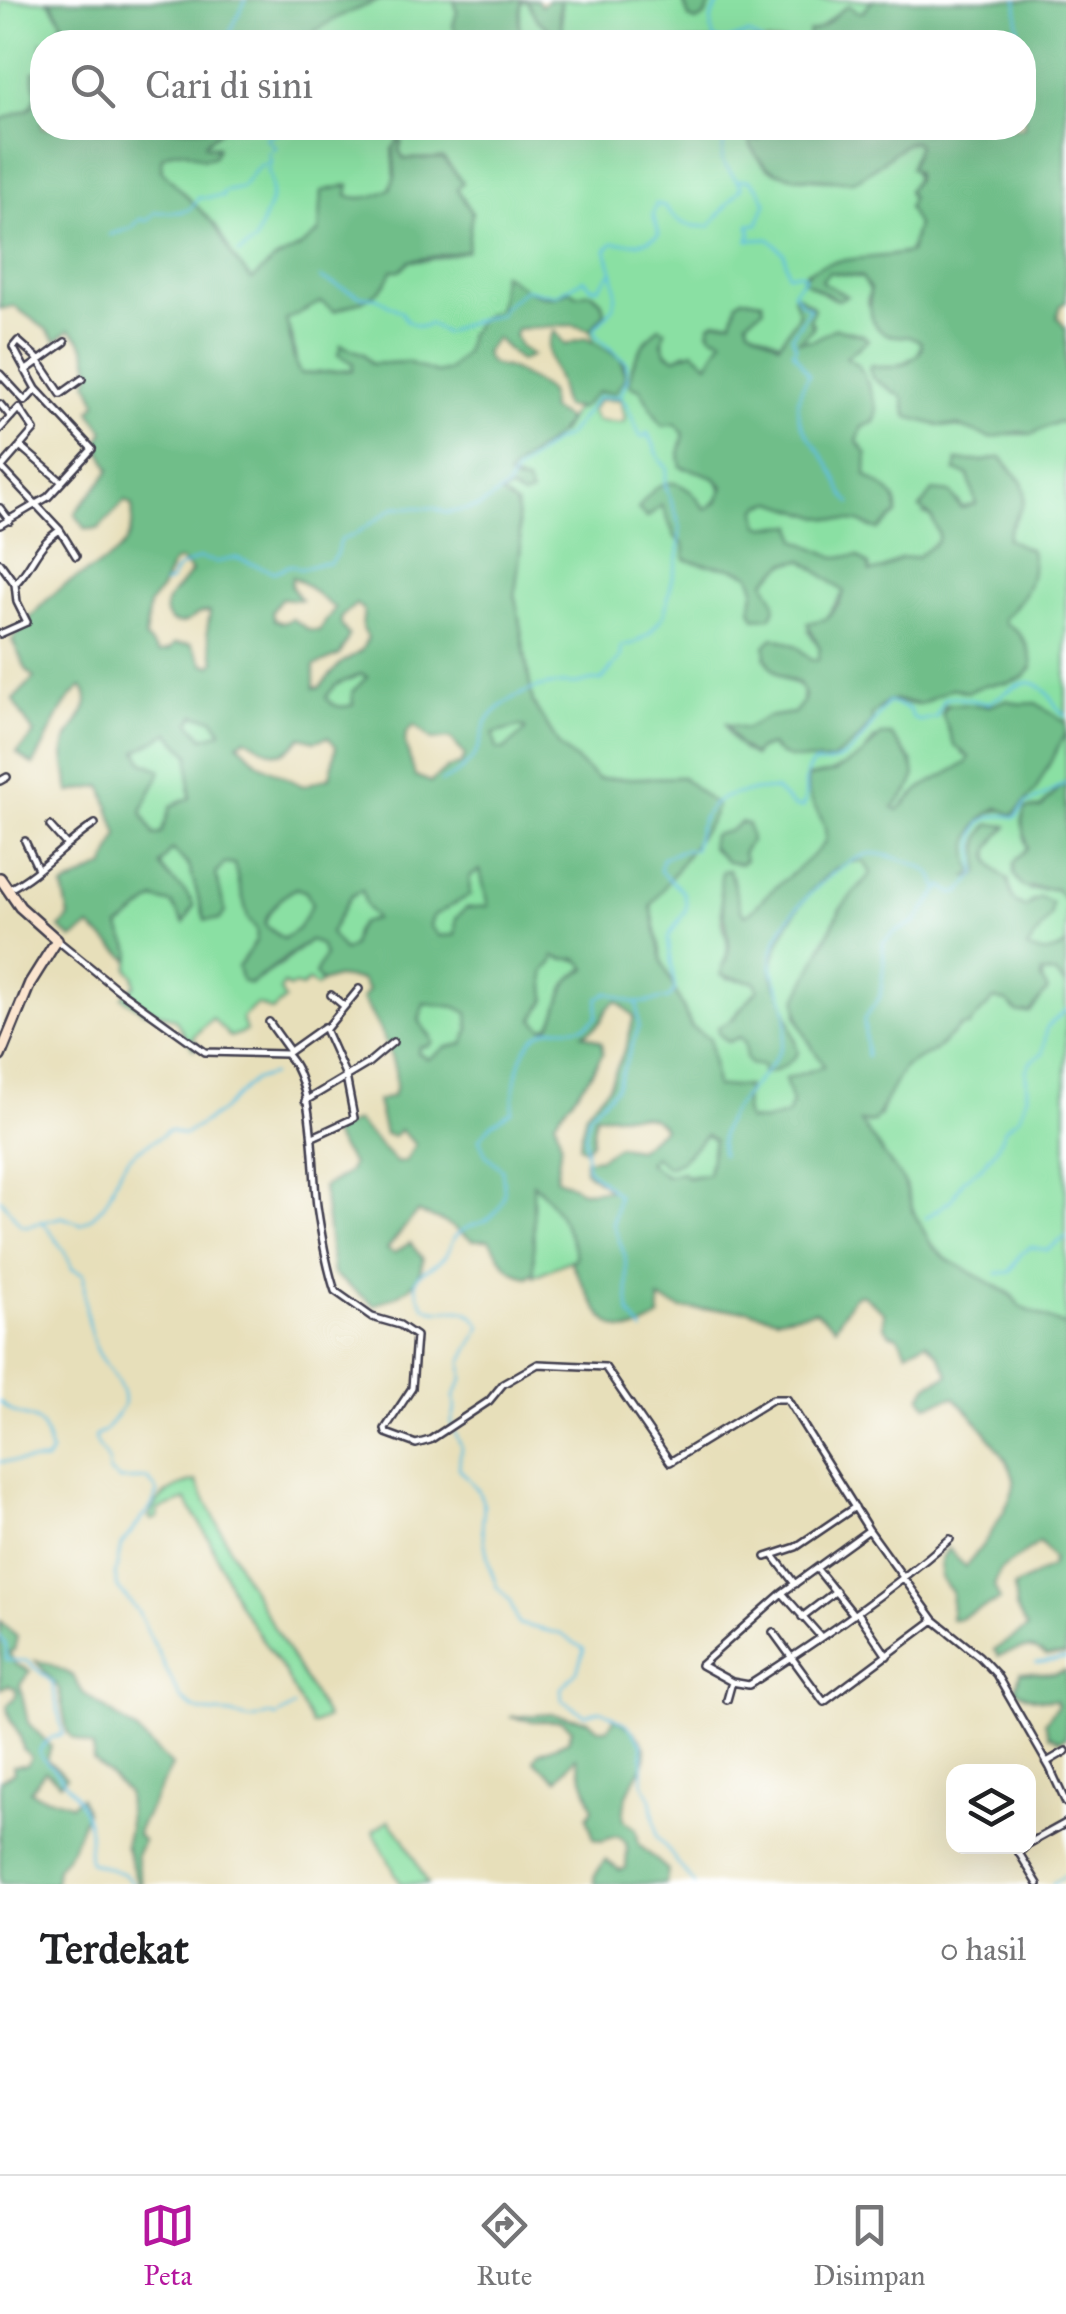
<!DOCTYPE html>
<html lang="id">
<style>
body{margin:0;font-family:"IM FELL Great Primer",serif;background:#f6f6f6;color:#202124}
.controls{position:absolute;right:30px;bottom:30px;display:grid;overflow:hidden;border-radius:20px;box-shadow:0 10px 40px #0002}
.controls button{width:90px;height:90px;display:grid;place-items:center;padding:0;border:0;border-bottom:2px solid #e0e0e0;background:#fff;color:#202124;font:50px sans-serif}
.list{margin:0;padding:0;list-style:none}
h2{display:flex;justify-content:space-between;align-items:center;height:130px;margin:0;padding:0 40px;font-size:42px}
h2 small{font-size:32px;font-weight:400;color:#757577}
.icon{flex:none;width:55px;height:55px;fill:none;stroke:currentColor;stroke-width:2;stroke-linecap:round;stroke-linejoin:round}
.map{position:relative;flex:none;width:1066px;height:1884px;overflow:hidden}
.search{position:absolute;background:#fff;box-shadow:0 10px 40px #0002;left:30px;right:30px;top:30px;height:110px;display:flex;align-items:center;gap:25px;box-sizing:border-box;padding:0 35px;border-radius:40px;color:#757577;font-size:38px}
.sheet{height:290px;background:#fff}
nav{display:flex;justify-content:space-around;align-items:center;box-sizing:border-box;height:140px;border-top:2px solid #e0e0e0;background:#fff;font-size:28px;color:#757577}
nav a{display:grid;justify-items:center;gap:5px}
nav .on{color:#b5179e}
.map>svg:first-child{display:block}
.green{fill:#8ae0a3;stroke:#56816f;stroke-width:2.5;fill-rule:evenodd}
.forest{fill:#6fbe89;stroke:#487062;stroke-width:2.5;fill-rule:evenodd}
.lines{fill:none;stroke-linecap:round;stroke-linejoin:round}
.stream{stroke:#62c0e0;stroke-width:2.5}
.minor-casing{stroke:#403e4e;stroke-width:10}
.secondary-casing{stroke:#403e4e;stroke-width:14}
.minor{stroke:#fff;stroke-width:5}
.secondary{stroke:#fbe5cf;stroke-width:9}
</style>
<div class="map">
<svg width="1066" height="1884" viewBox="0 0 1066 1884">
<rect width="100%" height="100%" fill="#fff"/>
<filter id="ink" filterUnits="userSpaceOnUse"><feTurbulence type="fractalNoise" baseFrequency=".01" numOctaves="2"/><feDisplacementMap in="SourceGraphic" scale="20" xChannelSelector="R" yChannelSelector="G"/><feConvolveMatrix kernelMatrix="1 2 1 2 8 2 1 2 1" color-interpolation-filters="sRGB"/></filter>
<filter id="wash" filterUnits="userSpaceOnUse"><feTurbulence type="fractalNoise" baseFrequency=".0048" numOctaves="4" result="noise"/><feDisplacementMap in="SourceGraphic" scale="40" xChannelSelector="R" yChannelSelector="G"/><feGaussianBlur stdDeviation="2.25" result="paint"/><feColorMatrix in="noise" values="0 0 0 0 0 0 0 0 0 0 0 0 0 0 0 0 0 1.4 0 .05"/><feComposite in="paint" operator="in"/></filter>
<g filter="url(#wash)">
<rect width="100%" height="100%" fill="#e7dfba"/>
<path class="green" d="M0,0l49,1 14,22 -9,10 -3,9h-9c0,23 -4,39 -7,61l-14,12 -21,5z
M380,0h74l3,12 -4,14 6,12 14,-1 11,5h-187l43,-26z
M561,0h122l6,18 24,-18h160l-10,12h-7l-7,-7c-11,7 -36,28 -41,37l-280,-1 -10,-11 3,-29h6c11,15 11,28 35,28z
M224,128h532l4,11 -10,1c3,11 11,25 21,30 20,9 72,15 92,5 15,-9 29,-22 44,-32l7,-3 4,5 -7,19 5,15 -8,12 3,7 -3,10 9,17 -8,27 -47,9 -21,-1 -34,11 -5,9 30,18 -4,-11 -6,-7 7,-8 33,6 8,11 -3,13 22,33 28,2 5,5 -4,13 -26,13 -21,-3c-4,17 20,23 32,32l3,17 31,11 75,9h21l24,-12h9v301l-30,-20 -15,1 -15,-4 -16,6 -45,-2 -3,10 21,40 6,3 -3,6 -45,25 -23,22 -6,-3 21,-25v-20l-18,-22 -20,-2 -13,18 -35,18 -5,43 5,20c-13,25 -39,40 -59,57 -9,7 -13,17 -23,22l-7,-12 -6,-28 -11,8c2,12 0,22 1,34 3,20 11,28 0,48l5,12 28,4 3,7 -31,35 7,15 6,-2 17,27 6,2 33,-26c-5,-9 -24,-60 -24,-68 -1,-43 45,-93 81,-112 10,1 16,3 18,14l-30,34 -16,31 -29,76 11,24 18,27 -40,13 7,24 -5,13 -25,5 -15,-1 -3,-18 4,-12 -32,-3 -6,-48 -18,-12 -30,-66 -11,-55 60,-86 -29,-43 -84,2 -38,-32 -27,-44 -18,-109 6,-48 -5,-41 -16,-10 22,-13 -14,-6 4,-6 49,-38 13,-22 9,-4 11,-13h21l8,-12 1,-17 -6,-8 -24,-13 -4,-13 15,-18 -4,-12 -8,-7 -16,2 -8,-5c-25,17 -46,-3 -67,-16l-3,34 -18,10 -12,16 -4,18 -16,18 -13,3 -29,-11 -35,2 -8,-10 -23,-9 -3,10 15,8 2,5 -3,2c-9,2 -46,5 -54,3l-6,-38 -7,-15 36,-19 13,10c30,-10 42,-14 58,-41h8l10,-9h13l44,-10 5,-39 -16,-24 6,-5 -1,-4 -18,-21 -39,1 -5,-9 2,-6 -8,4 2,28 -5,13c-13,7 -29,13 -43,6l1,-10 -26,7 -2,40c-22,20 -45,26 -68,48l-18,-21 -19,-34 -54,-55 1,-13 9,-6 20,-1 7,7 17,-11h-10v-3zM795,294l17,11 -2,15 4,5 -16,17 16,-2 21,-12 25,6 -2,15 -7,1 -5,7 13,9 18,50 -3,6 -12,5 -5,15 5,5 4,28 5,5v48l-12,-6 -40,-5 -45,-15 -12,3 -5,6 2,13c12,7 106,48 114,48 16,0 26,-17 44,-15l20,-15 2,-7 -8,-19 -7,-2 34,-14 4,8 14,-4 -8,-29 -11,-14h28l16,-4c6,9 17,17 21,26 9,22 -13,36 -15,56l25,25c-12,30 1,27 -28,53l1,7c19,6 24,25 27,44 -13,18 -32,12 -51,18 -5,2 -9,6 -15,6 -5,0 -10,-4 -15,-4 -11,2 -18,13 -28,15 -26,6 -26,-12 -51,12 -4,21 -25,33 -41,46l-57,-10 -3,-6 -13,5 -4,6c-12,-5 -25,-18 -28,-31l19,4 22,-12 27,-4 9,-11c1,-20 -7,-15 -20,-24 -8,-5 -14,-14 -18,-21l15,-18 17,7 14,14h7l2,-12 -12,-18 17,-11 19,-27 -41,-32c-15,2 -29,7 -38,21l2,6 -15,14 3,-13 -5,-13 -25,-10 -7,1 -34,-21 -12,-15 -10,-26 -15,14 18,-34 25,7 16,18 15,-12c4,-23 -23,-25 -40,-30l-2,-13 5,-19 -8,-12 -14,3 -22,-37 -10,-4c0,-25 12,-45 35,-55 -3,14 -4,21 10,28l12,-6 20,12 3,-2 13,-24 -10,-2 -5,-5 24,-10 10,-23 20,3 -15,19 2,7 32,16 18,-29zM620,399l5,18 -2,6 -26,-2 -6,-10 8,-11z
M361,674l6,3 -14,15v13c-12,3 -19,3 -27,-8l10,-12z
M195,715l19,4 7,11 -1,3 -17,5 -13,-16z
M519,727h6v4l-21,19 -7,-1 -4,-15z
M1066,732v49l-26,27 -16,27 4,14 -14,14v12l15,15 27,-1 10,13v44c-11,8 -28,8 -40,2l18,-24 -11,-24 -7,7 -14,-7 -4,-20c-15,-11 -21,-17 -18,-36l16,-15 -18,-4c-18,22 -4,27 -9,48l-10,5c1,-10 -2,-21 -1,-32 4,-26 24,-41 48,-34l19,-21z
M168,733l21,21 1,44 -13,4 -16,32 -7,1 -12,-23c5,-17 14,-25 18,-42l-17,-8 -6,-12z
M172,849l17,17 16,53 20,-7 -9,-38 8,-10 10,-1 14,55 9,11 -1,12 -18,26 4,14 9,3 33,-22 26,-22 10,5 5,10 -10,19 6,8 -5,5 -7,-6 -7,6 -7,-2 -6,3 -5,-4 -4,6 5,10 -13,11 -15,-7 -15,14 4,13 -16,6 -18,-19 -20,20 7,7 -6,4 -18,-30 -26,-10 -4,4 -23,-16 13,-12 -1,-9 -6,-7 4,-16 -13,-26 36,-28 17,5 11,18 -23,-57z
M480,870l8,37 -21,1 -12,27 -16,1 -9,-10 3,-10 37,-21 -1,-18z
M297,888l9,4 6,12 -14,25 -15,10 -18,-14c1,-14 19,-31 32,-37z
M362,890l13,30c-17,2 -19,11 -23,26l-8,5 -14,-18 20,-36z
M553,955l28,6 6,7c-29,13 -23,31 -35,56l-9,4 -10,-8 13,-20 -2,-28 9,-10z
M1042,973l14,1 10,12v340l-46,-19 -9,-13 -64,-35 -15,-13 -18,-33 -10,-31 -45,-61 10,2 10,-6 10,-27 15,-23 31,-17 26,-24h7l26,-27 13,3 11,11 12,-1 13,-16z
M424,1003l32,4 12,6 1,18 -6,13 -16,3 -19,12 -10,-6 1,-6 12,-11 -12,-12z
M706,1135l8,5 -6,34c-22,0 -42,10 -60,-11l6,-7 10,9 20,-7z
M532,1182c20,17 40,50 44,76l-42,18z
M196,1481l50,99 81,138 -15,7 -28,-53 -46,-68 -29,-65 -23,-39 -29,10 1,8 -6,2 -3,-3c9,-22 24,-31 47,-36z
M389,1820l15,19 24,45h-27l-28,-53z"/>
<path class="forest" d="M45,0h335l-40,16 -43,26h-246l3,-9 9,-10 -11,-20z
M454,0h83l4,6 7,-6h13l-2,13 4,22 -7,1c-5,-8 -14,-10 -20,-18 -4,-5 -5,-11 -10,-17l-5,1c1,23 -9,21 9,40h-46l-11,-5 -14,1 -6,-12 4,-14z
M683,0h30l-8,16 -9,5 -7,-3z
M873,0h193v302l-5,3 -4,12 9,12v93h-9l-25,12 -13,-2 -29,6 -31,-12 -22,-1 -29,-8 -5,-20 -31,-19 -3,-10 2,-3c17,6 40,0 51,-16l-1,-7c-8,-6 -12,-5 -23,-6 -29,-1 -29,-26 -28,-47l-8,-12 -33,-5 -7,8 1,3 24,13 -9,4 -36,-20c12,-26 81,-20 108,-28l7,-27 -9,-17 3,-10 -3,-7 8,-12v-7l-6,-4 8,-23 -4,-4 -7,2c-17,11 -33,28 -51,37 -10,4 -21,-1 -31,-1 -33,-1 -65,-3 -76,-39l11,-1 -4,-11h268v-86h-216l1,-10c20,-4 24,-18 40,-27l7,7h7z
M42,70v58h182l-19,15 1,3 12,2 -4,9 -10,2c-16,-6 -24,-14 -42,-2l-1,13 54,55 19,34 18,21 22,-20 25,-12 20,-16 3,-41 27,-6 -2,10c14,7 30,1 43,-6l5,-13 -2,-28 6,-9 3,2 -3,9 5,9 39,-1 20,24 -6,7 15,23 -5,39 -57,10 -10,9h-8c-7,26 -34,33 -58,41l-13,-9 -35,18c6,16 5,42 15,54l51,-4 1,-7 -15,-8 3,-10 23,9 7,10 36,-2 29,11 13,-3 16,-18 4,-18 12,-16 18,-10 3,-35c20,14 43,34 67,17l8,5 13,-3 10,8 5,12 -15,18 -17,-5 -56,4 -2,6 5,12 12,8 -12,6 -24,-23 -11,14c4,19 18,11 32,20 4,3 31,16 32,21 2,5 0,11 1,16l17,10c-10,27 -43,34 -59,57l6,5 13,2 4,11 -8,3 -13,-7 -9,5 15,10 5,41 -6,48 18,109 27,44 38,32 84,-2 35,29 -6,14 -60,86 11,55 29,66 19,12 6,48 31,-1 -3,16 3,18 15,1 25,-6 5,-12 -7,-24 39,-13c-13,-22 -28,-40 -27,-67l44,-91 30,-35 -7,-11c-39,-8 -92,75 -92,110 0,9 5,14 9,22 3,6 16,53 17,59 -7,10 -24,21 -36,20l1,-7 -13,-2 -4,-5 -1,-17 -5,-5 -12,5 -10,-9v-6l14,-7 26,-31 -3,-7 -34,-7c1,-11 9,-19 8,-31 -1,-22 -13,-51 -7,-73l7,-1 12,40 4,5c10,-4 14,-14 24,-22 19,-16 38,-31 56,-50 6,-27 -23,-39 -17,-66l26,-5 27,-16 20,-21h10c22,31 39,39 2,72l5,3 23,-22 45,-25 3,-6 -15,-12 -12,-31 7,-10 41,2 16,-6 15,4 15,-1 30,20v9l-31,59 -22,24 -15,-7c-25,12 -37,40 -24,65l-7,3 5,2 7,-5c4,-20 -8,-33 12,-49l16,2c-19,22 -29,33 1,54 4,12 1,24 18,27l14,-10 12,6 -1,12 -24,33c11,6 30,6 39,-3v41l-10,-12 -14,-1 -1,6 7,11 -18,22 -12,1 -11,-11 -13,-3 -26,27h-7l-26,24 -31,17 -30,55h-14l44,60 10,31 18,33 15,13 64,36 9,12 46,19v329l-20,1c-16,-14 -30,-6 -48,0l-4,-6 33,-22 -11,-20 -2,-21 37,-20 2,-8 -13,-17 -40,28 -6,16 6,14 -43,19h-6l1,-27 -11,-13v-18l7,-13 17,19c14,-15 52,-68 49,-88 -3,-20 -45,-68 -60,-82l-27,8 -6,-8 7,-12 21,-10 -11,-21 -12,-12 -19,10 -9,-16 -8,-2 -6,-8v-14l-22,-18 -8,2 -19,31 -20,-16 -38,7 -30,-8 -65,-1 -23,-10 1,18c-52,40 -68,-20 -89,-55l5,-4c-4,-25 -24,-59 -43,-75l1,88 -6,6c-22,-3 -27,-22 -39,-37h-16l-31,-19 -25,-9 -30,37 7,4 16,-10 13,16c-4,30 -23,35 -49,46l-41,-31 -10,-87 26,-15 3,-8 -22,-31 26,-12 41,42 9,-2 9,-17 -15,-14 -6,6 -9,-2 -8,-33 15,-5c15,-21 -17,-77 -30,-97l6,-9 -7,-10 -25,-3 -15,5 -6,-8 10,-19 -5,-10 -10,-5 -60,44 -8,-3 -4,-14 18,-26 1,-11 -9,-12 -14,-54h-10l-8,10 9,38 -5,8h-15l-16,-54 -17,-17 -12,16c11,19 25,20 34,41l-10,17 -12,-19 -17,-5 -36,28 13,26 -3,7 -39,-33 -18,12 -12,-11 9,-11 -6,-30 42,-21 13,-31 -16,-49 -32,6 -2,-5c0,-11 -4,-23 -4,-34 0,-25 36,-44 18,-66 -25,17 -32,53 -49,78l-16,-12 17,-19 -21,-34 21,-22 -8,-9 -14,-29c15,-18 30,-38 49,-52 32,-24 78,-30 71,-82l-7,-5 -27,28h-12l-11,-15c10,-17 26,-28 35,-45l-13,-25 7,-13 -14,-20 7,-9 -10,-22 4,-5c-4,-21 -4,-32 -22,-45l-13,11 -9,-11 -33,-24 -14,3v-189l31,-12 5,-12 -3,-24zM180,560l12,11c-8,13 -35,31 -24,47 3,4 9,6 14,5 12,-2 11,-12 28,-11l-3,19 8,31 -4,4 -7,-2 -13,-20h-17l-5,6 -10,3 -14,-15 4,-34 11,-13 13,-28zM292,577c15,5 28,22 43,31l-16,23 -10,-1 -17,-11 -9,4 -9,-3 -2,-8 9,-14 20,2 -10,-14zM356,604l8,6 -2,17 6,11 -7,13 -21,13 -20,23 -6,1v-22l26,-11 9,-19 -8,-11v-8zM361,674l6,3 -15,15 1,13c-11,3 -20,3 -27,-8l10,-12zM195,715l19,4 7,11 -1,3 -17,5 -13,-16zM414,725l18,15 18,-2 15,17 -4,10 -14,3 -16,14 -16,-6 -10,-33 1,-10zM519,727l6,1v3l-21,19 -7,-1 -4,-15zM169,733l20,21 1,44 -19,8 -10,28 -7,1 -12,-23c4,-17 14,-25 19,-42l-18,-8 -6,-11zM301,737l14,4 13,-4 8,9 -6,31 -27,9 -45,-23 -20,-20 8,-5c26,14 33,26 55,-1zM480,870l8,36 -22,2 -10,10 -1,17 -16,1 -9,-10 3,-10 37,-21 -1,-18zM297,888l9,4 6,12 -14,25 -15,10 -18,-14c1,-14 19,-31 32,-37zM362,890l4,16 9,13 -14,4 -6,9 -3,14 -8,5 -14,-18 20,-36zM554,956l8,3h16l9,10c-31,11 -22,35 -38,58l-6,1 -10,-9 13,-19 -2,-28 9,-10zM617,1001l17,15 -7,28 -18,42 -23,26 -7,34 6,3 7,-7 3,-27c20,2 58,-7 69,13l-26,21 -20,-3 -19,12 -14,2v11l26,19 -29,1 -26,-13 5,-35 -6,-23 34,-43 14,-24 -2,-11 -18,-8c28,-12 15,-23 34,-33zM424,1003l32,4 12,6 1,18 -6,13 -16,3 -19,12 -10,-6 1,-6 10,-1 4,-4 -14,-22zM706,1135l8,5 -6,34 -20,4 -6,-6 -16,4 -18,-13 6,-7 13,11 13,-5z
M795,294l19,14 -4,12 3,8 -14,13 15,-1 21,-12 28,7 5,5 -22,17 13,9 9,18 9,25 -3,13 -12,5 -5,15 10,12 -1,21c14,11 33,17 31,39l-19,16 -19,-8 -40,-5 -45,-15 -12,3 -5,5 2,14 6,3 29,-2 3,15 38,17 23,-1 11,9 1,7 13,-3 18,-11 16,-1 20,-15 2,-7 -8,-19 -11,-8 13,-17 18,2 10,15 15,-4 -8,-29 -13,-4 2,-10h28l16,-4c6,10 15,17 21,26 11,20 -13,37 -15,56l24,11c6,30 -7,48 -27,68l1,6c17,6 26,26 27,44l-10,10 -13,5 -24,2 -18,7 -14,-4 -33,16 -27,-4 -7,2 -14,13v7l-13,17 -28,22c-22,-3 -47,4 -60,-16l-13,4 -4,7 -16,-12 -12,-20 19,5 22,-12 27,-4 9,-11 2,-7 -6,-12c-19,-5 -34,-15 -34,-37l8,-9 24,9 14,14h7l2,-12 -13,-25 18,-4 13,-14 6,-13 -41,-32 -17,3 -21,18c4,13 17,22 5,36l-15,1 -4,-9 4,-21 -5,-13c-21,-12 -43,-7 -65,-16l-1,-14 -9,-8 -13,-32 -15,13 -9,-9c12,-18 28,-38 52,-18 7,5 9,13 16,18l11,-7 6,-15c-8,-14 -28,-16 -42,-20l-2,-13 5,-20 -8,-10 -14,2 -22,-37 -10,-4c-1,-23 12,-42 29,-58l6,3 -3,13 5,11 8,4 19,-7 14,13 15,-25 -13,-5v-10l5,-3h17l5,-19 5,-4 20,3 2,7 -17,12 2,7 30,17 20,-30 -6,-17z
M555,331l10,14 20,-7 36,20 4,20 -10,15 -17,-1 -17,16 -17,-1c-5,-10 -2,-17 -6,-26 -6,-17 -16,-34 -3,-50z
M1066,781v121l-10,-13 -33,-2 -9,-12v-12l14,-15 -6,-27 4,-13h15z
M741,822l7,2 3,16 -8,12 2,8 -4,4 -14,-2 -16,-15 2,-12 16,-4z
M0,1621l17,16 -3,13 -5,2 6,12 15,7 -10,14 8,38 23,23 -4,14 19,17 -6,6 -15,-12 -15,20c11,9 28,6 41,14l9,-8 6,15 -14,37 -15,19 -2,16h-55v-104l14,-8 -1,-6 14,-1 4,-8 -8,-8c0,-16 -16,-27 -16,-43l9,-10v-7l-8,-4 -8,4z
M36,1661l11,2 26,13 10,17 52,37 37,36 -34,64 -1,5 6,6 -7,14 6,29h-4l-13,-39 4,-16 -2,-37 -34,-32v-13l-21,-9 -5,-7 -8,-42z
M1066,1671v66l-6,3 -11,-5 -4,-13 13,-17 -2,-5c-15,0 -28,-1 -40,-11l4,-17 35,2z
M552,1714l37,7 9,8h9l8,-11c66,41 4,52 9,102l12,9 3,16 29,25 -2,14h-71l-1,-7 11,-17 15,10 6,-2c0,-12 6,-29 -10,-32l-14,5 -8,-2 -7,-22 6,-9 -17,-51 -19,23 -23,-19 4,-8 30,-12 4,-12 -10,-8h-29l-23,-4z"/>
<g class="lines">
<path class="stream" d="M723,0c-12,12 -15,22 -9,39l11,2 24,-7 13,8
M1017,0l2,42
M233,42l-3,-10 16,-32
M357,42h13l4,-4 3,4
M739,180h10l10,9 7,14 -8,21 -9,1 2,8 -3,7 21,-1 15,14 4,21 13,-1 4,4 -12,15 8,11 9,5 -18,28 4,11 -3,4 16,24c-28,43 1,57 23,95 8,12 7,23 19,33
M109,235l23,-7 8,-9 7,2 7,-8c19,-4 35,6 44,-15l25,-2v-4l18,-4 18,-22 10,-3
M239,253l16,-11c10,-32 23,-40 13,-72l3,-9 -3,-8 8,-5 -10,-10 23,-10
M320,278l41,18 16,2 24,14 6,9 6,3 7,3 10,-3 15,9c10,-6 44,-18 55,-18l2,-7 23,-19 31,6 28,-16 7,8 7,1 14,-16
M621,394l6,-15 -1,-17 -29,-25 -3,-8c5,-7 12,-12 17,-19 11,-16 0,-43 -5,-60l7,-7c16,0 34,2 46,-9l-6,-20 3,-10 9,2c13,18 23,22 45,20l32,-39 -20,-26 3,-33
M164,584l6,-3 7,-12 22,-11 18,4 19,-4 38,14 17,-7 9,4 22,-6 7,1 7,-9 4,-15 14,-5 41,-28 39,1 12,5 33,-6 27,-18 10,-17 37,-30 14,-6 30,-38 22,-2
M441,782c18,-9 32,-18 39,-38 3,-8 3,-16 7,-23 19,-26 56,-39 84,-37 12,2 18,-7 30,-3l20,-24v-11l14,-3 15,-10 14,-18 15,-63 1,-27 -15,-41 2,-16c-13,-12 -11,-26 -20,-35l-3,4 -4,-1c-6,-15 -12,-30 -20,-41
M637,1003l2,24 -23,61 -27,26 -4,26 2,28 31,27 -5,28 12,33 5,58 13,17
M867,1057l-3,-38 16,-22 4,-33 -1,-21 10,-10 22,-10 27,-37 12,8 7,-2 15,-19c-3,-35 -6,-64 40,-56l10,-14c16,-3 24,-13 40,-20
M722,1155c-11,-46 46,-71 60,-110 17,-48 -18,-63 -9,-95 9,-35 61,-86 95,-96 12,-3 57,11 64,21 3,4 4,9 6,14
M0,1198l21,27 7,1 34,-9 19,7c37,-21 26,-41 47,-65 12,-14 28,-16 40,-29l16,5 37,-24 31,-30 19,-6
M926,1218l26,-19 12,-20 17,-11 15,-19 9,-20 14,-12 8,-22 -1,-24 4,-9 13,-9 4,-26 19,-17
M40,1221c9,6 30,37 32,48l12,5c0,24 3,57 14,78 9,17 30,35 25,55l-19,25 -9,4c1,15 15,17 14,36l11,8 28,-1 10,14 -8,16 -29,36 -6,30 3,13 19,22 43,87c20,20 27,14 51,17 8,1 15,7 23,5 11,-2 11,-8 22,-2l18,-11
M997,1274l13,-2 10,-17 10,-8 17,3 19,-13
M0,1402c27,27 40,-1 51,51l-5,8 -46,1
M0,1636l6,9v15l21,1 25,21 11,52 -12,4 -11,11v6c21,24 43,41 49,75 2,12 -4,21 1,32l34,12 9,10
M1036,1663l30,-4
M694,1884l-37,-48 -6,-37 -8,-16 -1,-39 -15,-20 -26,-14 -16,5 -23,-15 -1,-12 16,-17 7,-22 -23,-15 -42,-10 -10,-24 -12,-13 -8,-22 -7,-36 2,-24 -6,-15 -19,-22 2,-22 -10,-22 4,-14 -1,-14 9,-17 -1,-18 19,-34c-15,-33 -47,-4 -59,-25 -19,-34 10,-29 23,-46 5,-6 6,-15 11,-21 13,-14 32,-7 44,-29 7,-13 3,-23 2,-37l-16,-14 -7,-16 13,-15 20,-13c4,-31 6,-83 48,-83 17,0 24,2 37,-11l1,-19 8,-5c11,1 17,7 26,9 11,3 26,-3 37,-4l6,-8 -7,-52 18,-29v-7l-3,-10 -23,-21 2,-12 18,-8 14,-2c3,-8 3,-17 6,-24 13,-35 45,-33 75,-36l18,17 9,2c9,-15 -4,-30 12,-45 39,5 53,-35 74,-61l21,7 4,9 6,3 17,-4 8,-18 10,-2 34,6c24,-11 40,-37 63,-5 5,7 7,13 15,18
M1052,1884l14,-9"/>
</g>
</g>
<g filter="url(#ink)">
<g class="lines">
<defs>
<path id="minor" d="M25,371l40,-29
M0,374l25,27
M25,401l11,-12 -23,-42 5,-6 18,16 25,37 21,-15
M0,404l11,13
M0,429l18,-20
M20,446l42,36
M0,466l60,64 16,26
M1,468l33,-38 -15,-22
M0,508l10,13
M0,525l48,-28 44,-48 -56,-60
M0,563l15,21c19,-19 20,-38 45,-54
M15,584l2,18 10,20
M0,634l27,-12
M0,781l7,-4
M50,826l16,18
M25,841l13,28
M9,889c32,-16 56,-46 86,-65
M57,940l60,49 88,63 81,2c29,27 26,114 31,152 4,27 9,59 18,85l37,26 28,8 16,11 -4,52 -27,41 1,4 30,11 14,-4 59,-39 14,-17 35,-20 67,3 65,95 103,-63h14l82,131 65,90 45,36 17,18 54,94 16,35
M331,995l13,11
M269,1022l20,28
M326,1029l33,-40
M286,1054l38,-27 22,49 8,42 -41,19
M305,1101l62,-37 26,-22
M773,1555l22,29
M766,1557l30,-10 59,-40
M817,1569l37,46
M783,1594l38,43
M858,1613l29,43
M802,1617l34,-26
M773,1632l51,70 110,-82
M732,1682l-31,-17 81,-72 87,-63
M727,1700l5,-18 17,3c70,-45 138,-91 201,-146
M1047,1762l19,-11
M1028,1844l38,-21
M1026,1846l-7,7 19,31"/>
<path id="secondary" d="M0,878l20,29 37,33 -27,43 -30,73"/>
</defs>
<use href="#minor" class="minor-casing"/>
<use href="#secondary" class="secondary-casing"/>
<use href="#minor" class="minor"/>
<use href="#secondary" class="secondary"/>
</g>
</g>
</svg>
<div class="controls">
<button><svg class="icon" aria-label="layers" viewBox="0 0 24 24"><path d="M12 4l9 5-9 5-9-5zM3 14l9 5 9-5"/></svg></button>
</div>
<div class="search"><svg class="icon" aria-label="search" viewBox="0 0 24 24"><circle cx="10" cy="10" r="6"/><path d="M15 15l6 6"/></svg>Cari di sini</div>
</div>
<section class="sheet">
<h2>Terdekat<small>0 hasil</small></h2>
<ul class="list">
</ul>
</section>
<nav>
<a class="on"><svg class="icon" aria-label="map" viewBox="0 0 24 24"><path d="M3 6l6-2 6 2 6-2v14l-6 2-6-2-6 2zM9 4v14M15 6v14"/></svg>Peta</a>
<a><svg class="icon" aria-label="directions" viewBox="0 0 24 24"><path d="M12 3l9 9-9 9-9-9zM9 14v-3h6M13 9l2 2-2 2"/></svg>Rute</a>
<a><svg class="icon" aria-label="saved" viewBox="0 0 24 24"><path d="M7 4h10v16l-5-4-5 4z"/></svg>Disimpan</a>
</nav>
